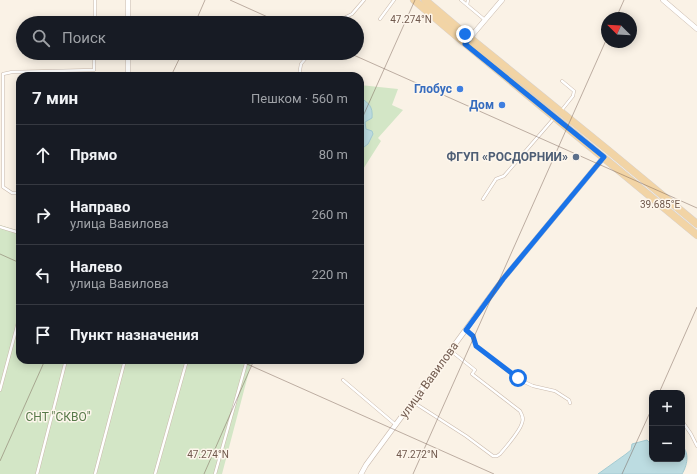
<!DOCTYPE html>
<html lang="ru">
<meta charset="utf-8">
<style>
body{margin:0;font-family:Roboto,sans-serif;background:#242831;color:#f1f3f6}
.controls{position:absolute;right:12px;bottom:12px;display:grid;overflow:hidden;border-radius:8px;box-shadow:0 2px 10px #0003}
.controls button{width:36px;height:36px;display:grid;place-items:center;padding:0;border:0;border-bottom:1px solid #363941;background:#171b24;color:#f1f3f6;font:20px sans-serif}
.compass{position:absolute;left:601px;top:12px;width:36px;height:36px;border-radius:50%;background:#171b24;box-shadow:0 2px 10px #0003;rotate:294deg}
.stop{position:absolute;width:12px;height:12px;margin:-9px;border:3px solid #1a73e8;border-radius:50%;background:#fff}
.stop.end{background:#1a73e8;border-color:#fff;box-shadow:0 1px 4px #0008}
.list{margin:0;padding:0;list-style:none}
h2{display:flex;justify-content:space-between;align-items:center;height:52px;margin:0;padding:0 16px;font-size:17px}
h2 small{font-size:13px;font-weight:400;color:#9ea1a6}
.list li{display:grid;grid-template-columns:26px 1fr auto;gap:12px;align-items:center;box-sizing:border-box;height:60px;padding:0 16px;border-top:1px solid #363941}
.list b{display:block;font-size:15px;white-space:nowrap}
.list p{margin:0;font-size:13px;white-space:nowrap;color:#9ea1a6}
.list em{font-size:13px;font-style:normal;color:#9ea1a6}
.icon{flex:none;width:22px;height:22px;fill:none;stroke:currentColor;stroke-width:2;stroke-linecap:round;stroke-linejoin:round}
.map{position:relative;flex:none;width:697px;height:474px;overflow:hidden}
.search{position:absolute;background:#171b24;box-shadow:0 2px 10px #0003;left:16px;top:16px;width:348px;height:44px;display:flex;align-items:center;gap:10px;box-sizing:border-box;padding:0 14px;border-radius:22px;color:#9ea1a6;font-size:15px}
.panel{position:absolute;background:#171b24;box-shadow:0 2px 10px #0003;left:16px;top:72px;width:348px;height:292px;border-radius:12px}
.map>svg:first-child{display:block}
.green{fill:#d3e6c6}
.water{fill:#bcdce1;stroke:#a4cbd2}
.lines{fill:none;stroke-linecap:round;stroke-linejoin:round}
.service-casing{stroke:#cabaad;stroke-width:3.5}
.minor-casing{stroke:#cabaad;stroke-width:5.5}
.primary-casing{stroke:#d7d1cd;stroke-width:8}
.service{stroke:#fff;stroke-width:2.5}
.minor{stroke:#fff;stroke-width:4.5}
.primary{stroke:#f2d4a5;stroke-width:7}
.route{stroke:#1a73e8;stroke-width:5}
.ticks{fill:none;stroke:#70594d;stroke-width:1;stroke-opacity:0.45}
.shop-dot{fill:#3f7fe0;stroke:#fdf6ec;stroke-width:1.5}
.service-dot{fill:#5c6f8a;stroke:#fdf6ec;stroke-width:1.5}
.labels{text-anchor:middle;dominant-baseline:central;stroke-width:3;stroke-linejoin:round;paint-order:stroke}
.shop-label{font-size:12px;font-weight:bold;fill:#366cbe;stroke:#fdf6ec;text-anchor:end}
.service-label{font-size:12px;font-weight:bold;fill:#4e5e75;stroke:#fdf6ec;text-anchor:end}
.street-label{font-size:12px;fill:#70594d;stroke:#fdf6ec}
.park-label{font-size:12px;fill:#587a4a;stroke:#fdf6ec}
.ticks-label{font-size:10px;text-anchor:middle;fill:#70594d;stroke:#fdf6ec;stroke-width:3;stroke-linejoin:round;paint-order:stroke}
</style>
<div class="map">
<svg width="697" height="474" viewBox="0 0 697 474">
<rect width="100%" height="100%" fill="#faf2e6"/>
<path class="green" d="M360,85l38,4 -6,16 11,5 -25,28 3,3 -21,33z
M0,225l20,6v129h232l-30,114h-222z"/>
<path class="water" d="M360,97c9,7 13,9 12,21l-7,4 1,7 6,2 1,3 -5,10 -8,6z
M647,440l5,5v14h30v-13c8,7 5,20 0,28h-84l28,-20 5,-4 1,-6z"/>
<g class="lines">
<defs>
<path id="service" d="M461,0l6,5
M468,0l-1,5 18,15
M380,19l14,-19
M95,23v-23
M334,23l18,-9 12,-14
M299,76l2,-12 9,-11
M561,111l12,-15 1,-5 -12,-10
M20,193h-8l-9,-6v-113l9,-2 82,-2v-17
M483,199l13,-20 8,-3 51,-59
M0,227l20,6
M466,330l7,6 3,10 42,33 15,7 22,5 14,9 1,3
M343,380l53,45
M0,390l20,-75
M413,402l53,34 27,20h4l3,-2c6,-7 20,-23 22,-31 2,-5 0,-8 -2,-12l-48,-37 3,-4 -24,-19
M682,421l9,13 6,12
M37,474l29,-114
M95,474l30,-114
M155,474l32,-114
M215,474l32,-114"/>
<path id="minor" d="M128,0v23
M663,0l34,29
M468,40l34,-40
M128,53v23
M361,474l5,-9 137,-186 101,-122"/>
<path id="primary" d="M414,0l46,39 237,196
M425,0l45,38 139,113 88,73"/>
</defs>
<use href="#service" class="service-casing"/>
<use href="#minor" class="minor-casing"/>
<use href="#primary" class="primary-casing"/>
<use href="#service" class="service"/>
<use href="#minor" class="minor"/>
<use href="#primary" class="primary"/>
</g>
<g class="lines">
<path class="route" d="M465,34l5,4 -5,6 139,113 -101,122 -37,51 7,6 3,10 42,32"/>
</g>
<path class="ticks" d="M230,0l51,23M616,18l8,-18M195,23l10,-23M349,53l348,155M171,76l11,-23M360,123l55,-123M0,254l20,9M238,360l256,114M659,393l38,-86M0,461l45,-101M204,474l50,-114M413,474l194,-436M622,474l30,-66"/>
<g class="shop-dot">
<circle cx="460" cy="89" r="4"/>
<circle cx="502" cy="105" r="4"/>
</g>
<circle class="service-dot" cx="576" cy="157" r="4"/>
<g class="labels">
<g class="shop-label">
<text x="452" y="89">Глобус</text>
<text x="494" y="105">Дом</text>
</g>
<g class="service-label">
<text x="568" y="157">ФГУП «РОСДОРНИИ»</text>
</g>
<g class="street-label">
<text transform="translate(429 380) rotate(-54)">улица Вавилова</text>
</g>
<g class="park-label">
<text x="58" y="417">СНТ "СКВО"</text>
</g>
</g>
<g class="ticks-label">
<text x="411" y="23">47.274°N</text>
<text x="660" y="208">39.685°E</text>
<text x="208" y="458">47.274°N</text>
<text x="417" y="458">47.272°N</text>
</g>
</svg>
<div class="controls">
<button>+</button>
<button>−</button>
</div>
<svg class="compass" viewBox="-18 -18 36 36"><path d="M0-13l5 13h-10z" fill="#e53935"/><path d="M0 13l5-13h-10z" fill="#9ea1a6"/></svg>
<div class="stop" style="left:518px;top:378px"></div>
<div class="stop end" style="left:465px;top:34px"></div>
<div class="search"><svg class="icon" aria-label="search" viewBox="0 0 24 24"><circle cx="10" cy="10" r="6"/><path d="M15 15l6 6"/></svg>Поиск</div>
<section class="panel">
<h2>7 мин<small>Пешком · 560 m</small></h2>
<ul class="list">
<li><svg class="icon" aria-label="ahead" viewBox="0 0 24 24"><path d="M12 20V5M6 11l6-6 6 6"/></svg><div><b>Прямо</b></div><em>80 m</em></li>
<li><svg class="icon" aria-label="right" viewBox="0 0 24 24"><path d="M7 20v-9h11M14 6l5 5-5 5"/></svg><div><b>Направо</b><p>улица Вавилова</p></div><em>260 m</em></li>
<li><svg class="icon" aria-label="left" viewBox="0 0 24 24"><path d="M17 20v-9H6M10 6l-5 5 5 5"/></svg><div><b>Налево</b><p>улица Вавилова</p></div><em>220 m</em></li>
<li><svg class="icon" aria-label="arrive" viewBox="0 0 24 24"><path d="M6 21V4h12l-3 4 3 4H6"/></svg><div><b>Пункт назначения</b></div></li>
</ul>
</section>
</div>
